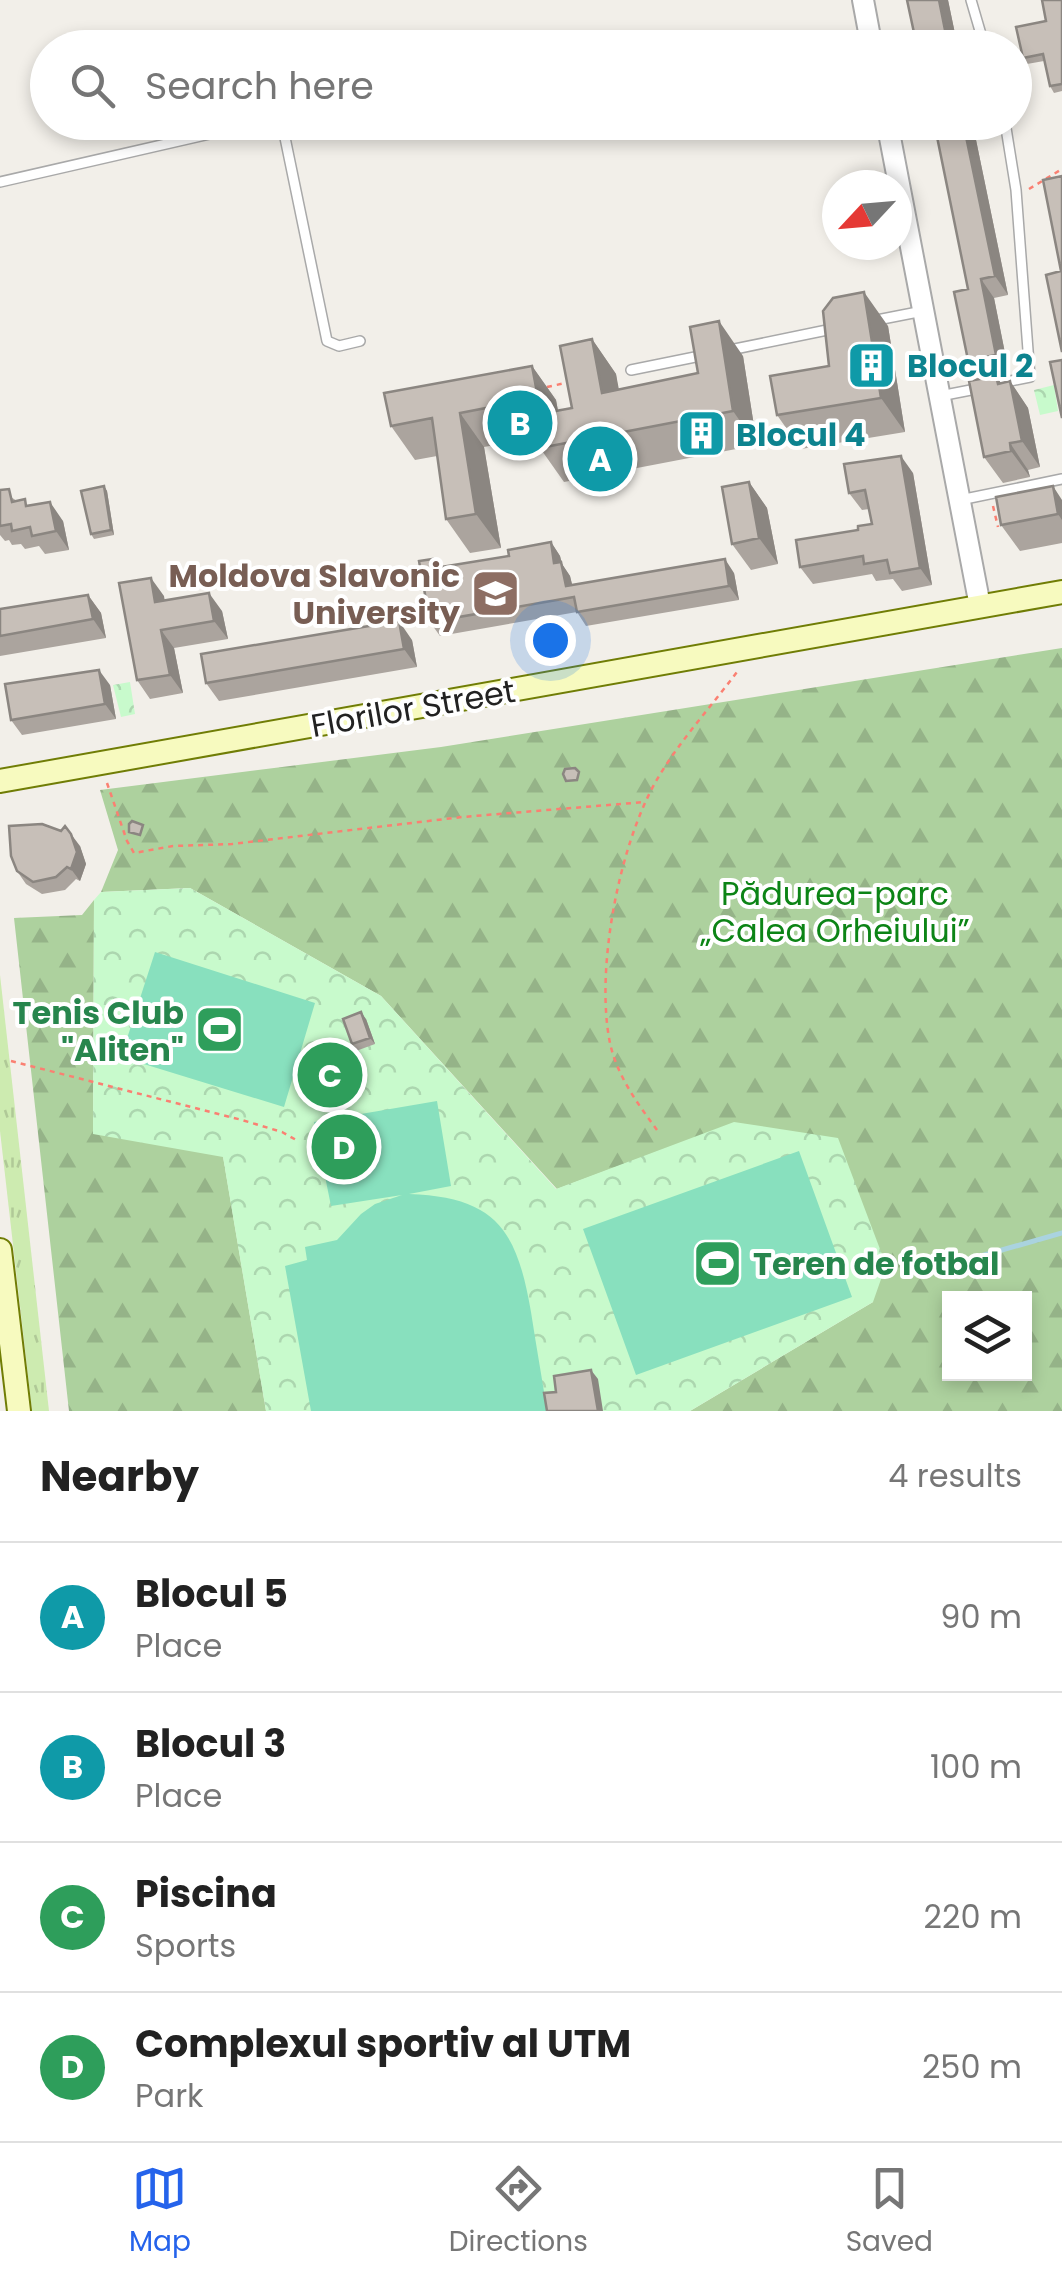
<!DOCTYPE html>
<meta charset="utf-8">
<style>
body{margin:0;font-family:Poppins,sans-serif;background:#f6f6f6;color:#222}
.controls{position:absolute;right:30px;bottom:30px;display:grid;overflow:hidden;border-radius:0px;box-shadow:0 5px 15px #0003}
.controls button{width:90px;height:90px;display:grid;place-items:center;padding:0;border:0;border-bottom:2px solid #e0e0e0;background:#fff;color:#222;font:50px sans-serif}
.compass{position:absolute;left:822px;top:170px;width:90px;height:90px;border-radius:50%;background:#fff;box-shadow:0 5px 15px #0003;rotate:244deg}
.you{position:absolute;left:550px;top:640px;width:35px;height:35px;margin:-25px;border:8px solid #fff;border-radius:50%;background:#1a73e8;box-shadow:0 0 0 15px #1a73e833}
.badge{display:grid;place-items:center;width:65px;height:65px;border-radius:50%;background:#2563eb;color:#fff;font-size:32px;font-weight:700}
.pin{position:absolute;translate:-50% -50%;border:5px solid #fff;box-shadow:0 2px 10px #0006}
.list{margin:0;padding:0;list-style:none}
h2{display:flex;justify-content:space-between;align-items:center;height:130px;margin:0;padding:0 40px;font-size:42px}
h2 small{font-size:32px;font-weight:400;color:#767676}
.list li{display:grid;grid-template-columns:65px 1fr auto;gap:30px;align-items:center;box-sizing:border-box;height:150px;padding:0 40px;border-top:2px solid #e0e0e0}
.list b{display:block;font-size:38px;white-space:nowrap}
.list p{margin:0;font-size:32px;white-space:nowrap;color:#767676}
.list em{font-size:32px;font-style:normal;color:#767676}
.icon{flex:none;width:55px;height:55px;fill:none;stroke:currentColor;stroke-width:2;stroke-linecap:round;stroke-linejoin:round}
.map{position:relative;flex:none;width:1062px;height:1411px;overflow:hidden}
.search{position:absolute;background:#fff;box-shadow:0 5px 15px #0003;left:30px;right:30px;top:30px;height:110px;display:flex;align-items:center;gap:25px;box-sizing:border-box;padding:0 35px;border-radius:55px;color:#767676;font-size:38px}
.sheet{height:730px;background:#fff}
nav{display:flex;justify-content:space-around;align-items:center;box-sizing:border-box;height:140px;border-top:2px solid #e0e0e0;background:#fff;font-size:28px;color:#767676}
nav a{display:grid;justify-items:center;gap:5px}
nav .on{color:#2563eb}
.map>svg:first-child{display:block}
.grass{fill:url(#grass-tufts)}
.forest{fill:url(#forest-firs);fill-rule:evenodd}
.park{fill:url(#park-crowns)}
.pitch{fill:#88e0be}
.water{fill:url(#water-ripples)}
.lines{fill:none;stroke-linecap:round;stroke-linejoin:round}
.stream{stroke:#aad3df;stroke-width:5}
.service-casing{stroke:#a9a9a9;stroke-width:12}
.tertiary-casing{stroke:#a9a9a9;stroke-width:24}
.secondary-casing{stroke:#707d05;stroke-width:26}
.path{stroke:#fa8072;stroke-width:2.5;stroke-dasharray:5 5;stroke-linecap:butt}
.service{stroke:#fff;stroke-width:9}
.tertiary{stroke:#fff;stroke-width:20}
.secondary{stroke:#f7fabf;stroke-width:22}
.wall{fill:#aba49e}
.shaded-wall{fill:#8b8681}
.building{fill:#c7bfb8;stroke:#8b8681;stroke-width:2.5}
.labels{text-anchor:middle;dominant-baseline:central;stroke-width:8;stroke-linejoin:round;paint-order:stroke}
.culture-label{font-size:32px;font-weight:bold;fill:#0d838f;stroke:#fff;text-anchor:start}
.education-label{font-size:32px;font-weight:bold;fill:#785e54;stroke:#fff;text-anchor:end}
.street-label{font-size:32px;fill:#222;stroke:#fff}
.park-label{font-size:32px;fill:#0c8416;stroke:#fff}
.leisure-label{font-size:32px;font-weight:bold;fill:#27864d;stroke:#fff;text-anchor:end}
</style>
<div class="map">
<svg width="1062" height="1411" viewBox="0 0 1062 1411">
<defs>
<pattern id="grass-tufts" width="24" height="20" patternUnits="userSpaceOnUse" patternTransform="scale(2.5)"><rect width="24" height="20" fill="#cdebb0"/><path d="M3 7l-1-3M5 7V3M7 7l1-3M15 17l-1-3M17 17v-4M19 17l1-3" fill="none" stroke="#b0c997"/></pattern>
<pattern id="forest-firs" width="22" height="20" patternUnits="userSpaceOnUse" patternTransform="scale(2.5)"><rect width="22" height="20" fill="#add19e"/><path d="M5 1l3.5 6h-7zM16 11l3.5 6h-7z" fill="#95b388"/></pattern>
<pattern id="park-crowns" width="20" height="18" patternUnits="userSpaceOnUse" patternTransform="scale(2.5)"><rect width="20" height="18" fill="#c8facc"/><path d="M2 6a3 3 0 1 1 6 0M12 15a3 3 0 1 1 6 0" fill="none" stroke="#acd6af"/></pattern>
<pattern id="water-ripples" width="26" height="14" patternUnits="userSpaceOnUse" patternTransform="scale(2.5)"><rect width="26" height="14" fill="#aad3df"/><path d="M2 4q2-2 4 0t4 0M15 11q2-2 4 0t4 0" fill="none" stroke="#92b5bf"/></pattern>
</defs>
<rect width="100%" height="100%" fill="#f2efe9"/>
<path class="grass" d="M0,975l49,436h-17l-32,-280z"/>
<path class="forest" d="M1062,648v763h-372l183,-109 -139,-179 -177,66 -176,-193 -191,-108 -89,4 17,-42 -18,-60 341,-43zM950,1298h74v76h-74z
M94,900l-1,233 130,23 43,255h-197l-55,-493 68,-3z"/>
<path class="park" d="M1054,385l4,26 -18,4 -6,-25z
M130,682l5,32 -14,3 -8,-32z
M190,888l191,108 175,193 178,-67 104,16 48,127 -13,37 -183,109h-424l-43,-254 -130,-23 1,-234 7,-8z"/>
<path class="pitch" d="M155,952l160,51 -31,104 -163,-50z
M437,1101l14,85 -42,8c88,3 108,37 122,118 5,33 11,66 16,99h-236l-26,-145 22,-6 -2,-13 32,-7 24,-26 14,-10 27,-9 -71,11 -17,-84z
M799,1151l53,146 -216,78 -53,-146z"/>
<path class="water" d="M332,1057l14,9 -18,27 -14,-10z"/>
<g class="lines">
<path class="stream" d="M942,1267l120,-34"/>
<defs>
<path id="service" d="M971,0l14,48
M0,182l258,-59 25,5 44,213 12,5 21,-5
M872,321l51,-10
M730,350l102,-21
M631,370l74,-15
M996,384l34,-7 -14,-187 -11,-68
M940,396l41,-8
M960,500l102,-21"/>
<path id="tertiary" d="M863,0l9,48
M887,122l93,484"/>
<path id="secondary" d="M0,781l1062,-189
M0,1250l19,161"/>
</defs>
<use href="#service" class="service-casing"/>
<use href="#tertiary" class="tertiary-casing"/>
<use href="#secondary" class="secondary-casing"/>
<path class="path" d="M1029,189l33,-20
M547,387l23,-5
M993,506l5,21
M107,783l20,58 7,12 39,-7 59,-2 230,-27 183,-15
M11,1061l231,59 40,12 16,9
M657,1130c-19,-26 -40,-54 -47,-87 -15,-73 9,-196 45,-260 22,-39 55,-75 82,-111"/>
<use href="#service" class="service"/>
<use href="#tertiary" class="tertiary"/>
<use href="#secondary" class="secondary"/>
</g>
<path class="wall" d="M907,0h41l10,48h-38l-4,-6z
M1062,0v91l-8,2 -4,-7 -6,-25 -17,3 -4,-6 23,-37z
M934,122h32l9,13 33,160 -14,3 15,75 -13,3 5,7 9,-2 18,27 12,59 -12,3 2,7 -27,6 -19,-26 -3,-78 -13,-19v-71z
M888,326l17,106 -104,17 -24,-34z
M592,339l24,35 2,15 80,-16 45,-17 14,89 -193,37 -24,-34 -2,-11 -54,10 17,101 -31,5 -24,-34 -9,-63 -22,4 -24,-34 141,-60 24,34 2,11 14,-3z
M913,473l19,112 -30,6 -9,-12 -17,2 -4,-7 -59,10 -13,-17 58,-37 14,-6 -3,-15 -7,1 -13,-17z
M749,482l18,26 11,56 -27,6 -19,-26z
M104,486l3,5 7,44 -20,4 -3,-5z
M0,490l17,11 46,20 6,29 -24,4 -6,-8 -14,3 -4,-5 -9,1 -3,-5 -4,1 -5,-6z
M1062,500v43l-42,8 -19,-26z
M551,542l9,14 2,8 8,12 2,9 162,-12 5,27 -153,26 -9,-14 -137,24 -10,-14 3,-63 6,8 70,-11z
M88,595l13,18 5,25 -106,18v-47z
M164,596v4l58,11 6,28 -54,9 9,45 -33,6 -13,-19z
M412,640l5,27 -198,34 -13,-18z
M110,685l6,34 -94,16 -11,-15z
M80,846l6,18 -6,17 -4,-2 -11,11 -23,4 -16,-10 -9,-13z
M366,1019l9,25 -19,7 -4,-7z"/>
<path class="shaded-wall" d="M939,0h9l10,48h-4l-8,-13z
M963,122h3l9,13 33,160 -13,-19z
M981,279l13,19 15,75 -13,-18z
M864,292l24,34 17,106 -24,-34z
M719,321l24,35 14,89 -24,-34z
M592,339l24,35 10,53 -24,-34z
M532,366l24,34 6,33 -24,-35z
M996,376l17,24 -3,-19 18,27 12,59 -18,-26 -24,-57z
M460,413l24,34 17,101 -25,-34z
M1010,443l18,27 2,7 -19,-26z
M901,456l12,17 19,112 -12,-17z
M749,482l18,26 11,56 -19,-26z
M104,486l3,5 7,44 -3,-5z
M1053,486l9,14v20l-4,-6z
M50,502l13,19 6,29 -13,-19z
M551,542l9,14 2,8 8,12 6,24 -10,-14 -12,-23z
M725,559l9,14 5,27 -10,-14z
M151,578l13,18 4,25 -13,-19z
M209,593l13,18 6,28 -14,-18z
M88,595l13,18 5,25 -13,-19z
M399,621l13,19 5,27 -13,-18z
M161,630l13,18 9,45 -13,-18z
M99,670l11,15 6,34 -11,-15z
M71,834l9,12 6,18 -6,17 -9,-12z
M361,1012l5,7 9,25 -5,-6z
M591,1370l7,9 5,32h-5z"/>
<path class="building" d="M907,0h32l7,35 -30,7z
M1042,0h20v84l-12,2 -7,-32 -20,4 -7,-31 30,-6z
M934,122h29l32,154 -14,3 15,76 -28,5 -14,-68 14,-3z
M1062,176v176l-16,-77 15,-4 -18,-91z
M864,292l17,106 -104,17 -7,-39 59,-10 -6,-55 10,-13z
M719,321l14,90 -193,37 -6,-33 38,-7 -12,-62 32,-7 10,54 96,-20 -8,-46z
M1062,360v58l-12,-56z
M532,366l6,32 -78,15 16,101 -30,5 -14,-101 -41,8 -7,-33z
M996,376l2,8 12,-3 12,60 -12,2 1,8 -27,6 -15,-76z
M901,456l19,112 -30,5 -3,-13 -23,4 -1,-8 -63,11 -4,-27 62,-10v-4l14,-2 -7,-34 -16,3 -5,-29z
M749,482l10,56 -27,6 -10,-57z
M104,486l7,44 -20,4 -10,-43z
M1053,486l5,28 -57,11 -5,-28z
M9,489l3,13 13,-3 1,7 24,-4 6,29 -24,5 -2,-9 -18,4 -1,-7 -11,2v-36z
M551,542l3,21 7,-1 5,24 159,-27 4,27 -152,26 -3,-15 -144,25 -11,-61 14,-2 2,9 74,-12 -1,-6z
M151,578l4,24 54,-9 5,28 -53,9 9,45 -33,5 -18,-97z
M88,595l5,24 -93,17v-27z
M399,621l5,28 -198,34 -5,-29z
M99,670l6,34 -94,16 -6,-36z
M575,768l4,4 -2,8 -11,1 -3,-7 2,-5z
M132,821l11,4 -3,10 -11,-3v-8z
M42,824l19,7 4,-5 6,8 6,18 -6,17 -4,-2 -11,10 -23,5 -16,-11 -6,-15 -2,-30z
M361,1012l9,26 -18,6 -9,-25z
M591,1370l7,41h-51l-3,-18 12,-1 -2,-16z"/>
<defs>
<symbol id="building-square" viewBox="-11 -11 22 22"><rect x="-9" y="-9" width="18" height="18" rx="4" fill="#0f9aa8" stroke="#fff"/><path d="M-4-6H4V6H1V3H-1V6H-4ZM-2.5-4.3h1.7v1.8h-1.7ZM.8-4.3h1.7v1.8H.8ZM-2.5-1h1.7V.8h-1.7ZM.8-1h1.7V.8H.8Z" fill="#fff"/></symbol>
<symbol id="university-square" viewBox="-11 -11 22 22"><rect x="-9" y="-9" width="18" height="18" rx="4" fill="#8d6e63" stroke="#fff"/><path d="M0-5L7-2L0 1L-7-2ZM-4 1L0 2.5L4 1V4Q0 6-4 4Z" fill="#fff"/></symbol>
<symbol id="stadium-square" viewBox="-11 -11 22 22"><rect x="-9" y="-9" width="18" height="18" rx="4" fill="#2e9e5b" stroke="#fff"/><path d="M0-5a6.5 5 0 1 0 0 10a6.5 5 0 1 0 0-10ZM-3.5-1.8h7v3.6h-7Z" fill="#fff"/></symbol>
</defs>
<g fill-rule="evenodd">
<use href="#building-square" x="844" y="338" width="55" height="55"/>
<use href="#building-square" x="674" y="406" width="55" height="55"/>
<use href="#university-square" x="468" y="566" width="55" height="55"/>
<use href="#stadium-square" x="192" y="1002" width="55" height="55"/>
<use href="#stadium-square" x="690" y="1236" width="55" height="55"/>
</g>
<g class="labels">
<g class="culture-label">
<text x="907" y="365">Blocul 2</text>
<text x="736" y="434">Blocul 4</text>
</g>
<g class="education-label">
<text x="460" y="575">Moldova Slavonic<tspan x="460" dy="37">University</tspan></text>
</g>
<g class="street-label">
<text transform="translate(413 708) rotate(-10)">Florilor Street</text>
</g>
<g class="park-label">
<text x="835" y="893">Pădurea-parc<tspan x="835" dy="37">„Calea Orheiului”</tspan></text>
</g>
<g class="leisure-label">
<text x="184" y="1012">Tenis Club<tspan x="184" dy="37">"Aliten"</tspan></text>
<text x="753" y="1263" text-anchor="start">Teren de fotbal</text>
</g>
</g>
</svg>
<div class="controls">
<button><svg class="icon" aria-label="layers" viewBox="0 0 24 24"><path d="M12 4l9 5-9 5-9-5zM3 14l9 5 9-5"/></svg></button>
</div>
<svg class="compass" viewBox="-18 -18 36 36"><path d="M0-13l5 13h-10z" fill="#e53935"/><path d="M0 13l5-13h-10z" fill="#767676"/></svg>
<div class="you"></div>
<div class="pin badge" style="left:600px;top:459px;background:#0f9aa8">A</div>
<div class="pin badge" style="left:520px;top:423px;background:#0f9aa8">B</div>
<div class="pin badge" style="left:330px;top:1075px;background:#2e9e5b">C</div>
<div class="pin badge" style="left:344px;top:1147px;background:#2e9e5b">D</div>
<div class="search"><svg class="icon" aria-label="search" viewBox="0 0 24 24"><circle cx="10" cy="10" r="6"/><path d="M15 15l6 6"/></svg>Search here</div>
</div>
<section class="sheet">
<h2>Nearby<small>4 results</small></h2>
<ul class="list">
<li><span class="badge" style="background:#0f9aa8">A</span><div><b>Blocul 5</b><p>Place</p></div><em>90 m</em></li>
<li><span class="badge" style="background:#0f9aa8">B</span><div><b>Blocul 3</b><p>Place</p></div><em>100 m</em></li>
<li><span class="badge" style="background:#2e9e5b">C</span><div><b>Piscina</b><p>Sports</p></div><em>220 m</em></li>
<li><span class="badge" style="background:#2e9e5b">D</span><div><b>Complexul sportiv al UTM</b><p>Park</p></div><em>250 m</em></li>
</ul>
</section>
<nav>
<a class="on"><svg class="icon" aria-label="map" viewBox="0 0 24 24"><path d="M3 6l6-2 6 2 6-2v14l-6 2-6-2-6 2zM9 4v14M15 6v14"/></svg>Map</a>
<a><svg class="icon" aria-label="directions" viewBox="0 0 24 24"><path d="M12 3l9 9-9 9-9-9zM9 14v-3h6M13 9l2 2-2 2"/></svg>Directions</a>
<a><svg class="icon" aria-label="saved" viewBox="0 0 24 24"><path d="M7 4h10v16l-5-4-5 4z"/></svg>Saved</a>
</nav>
